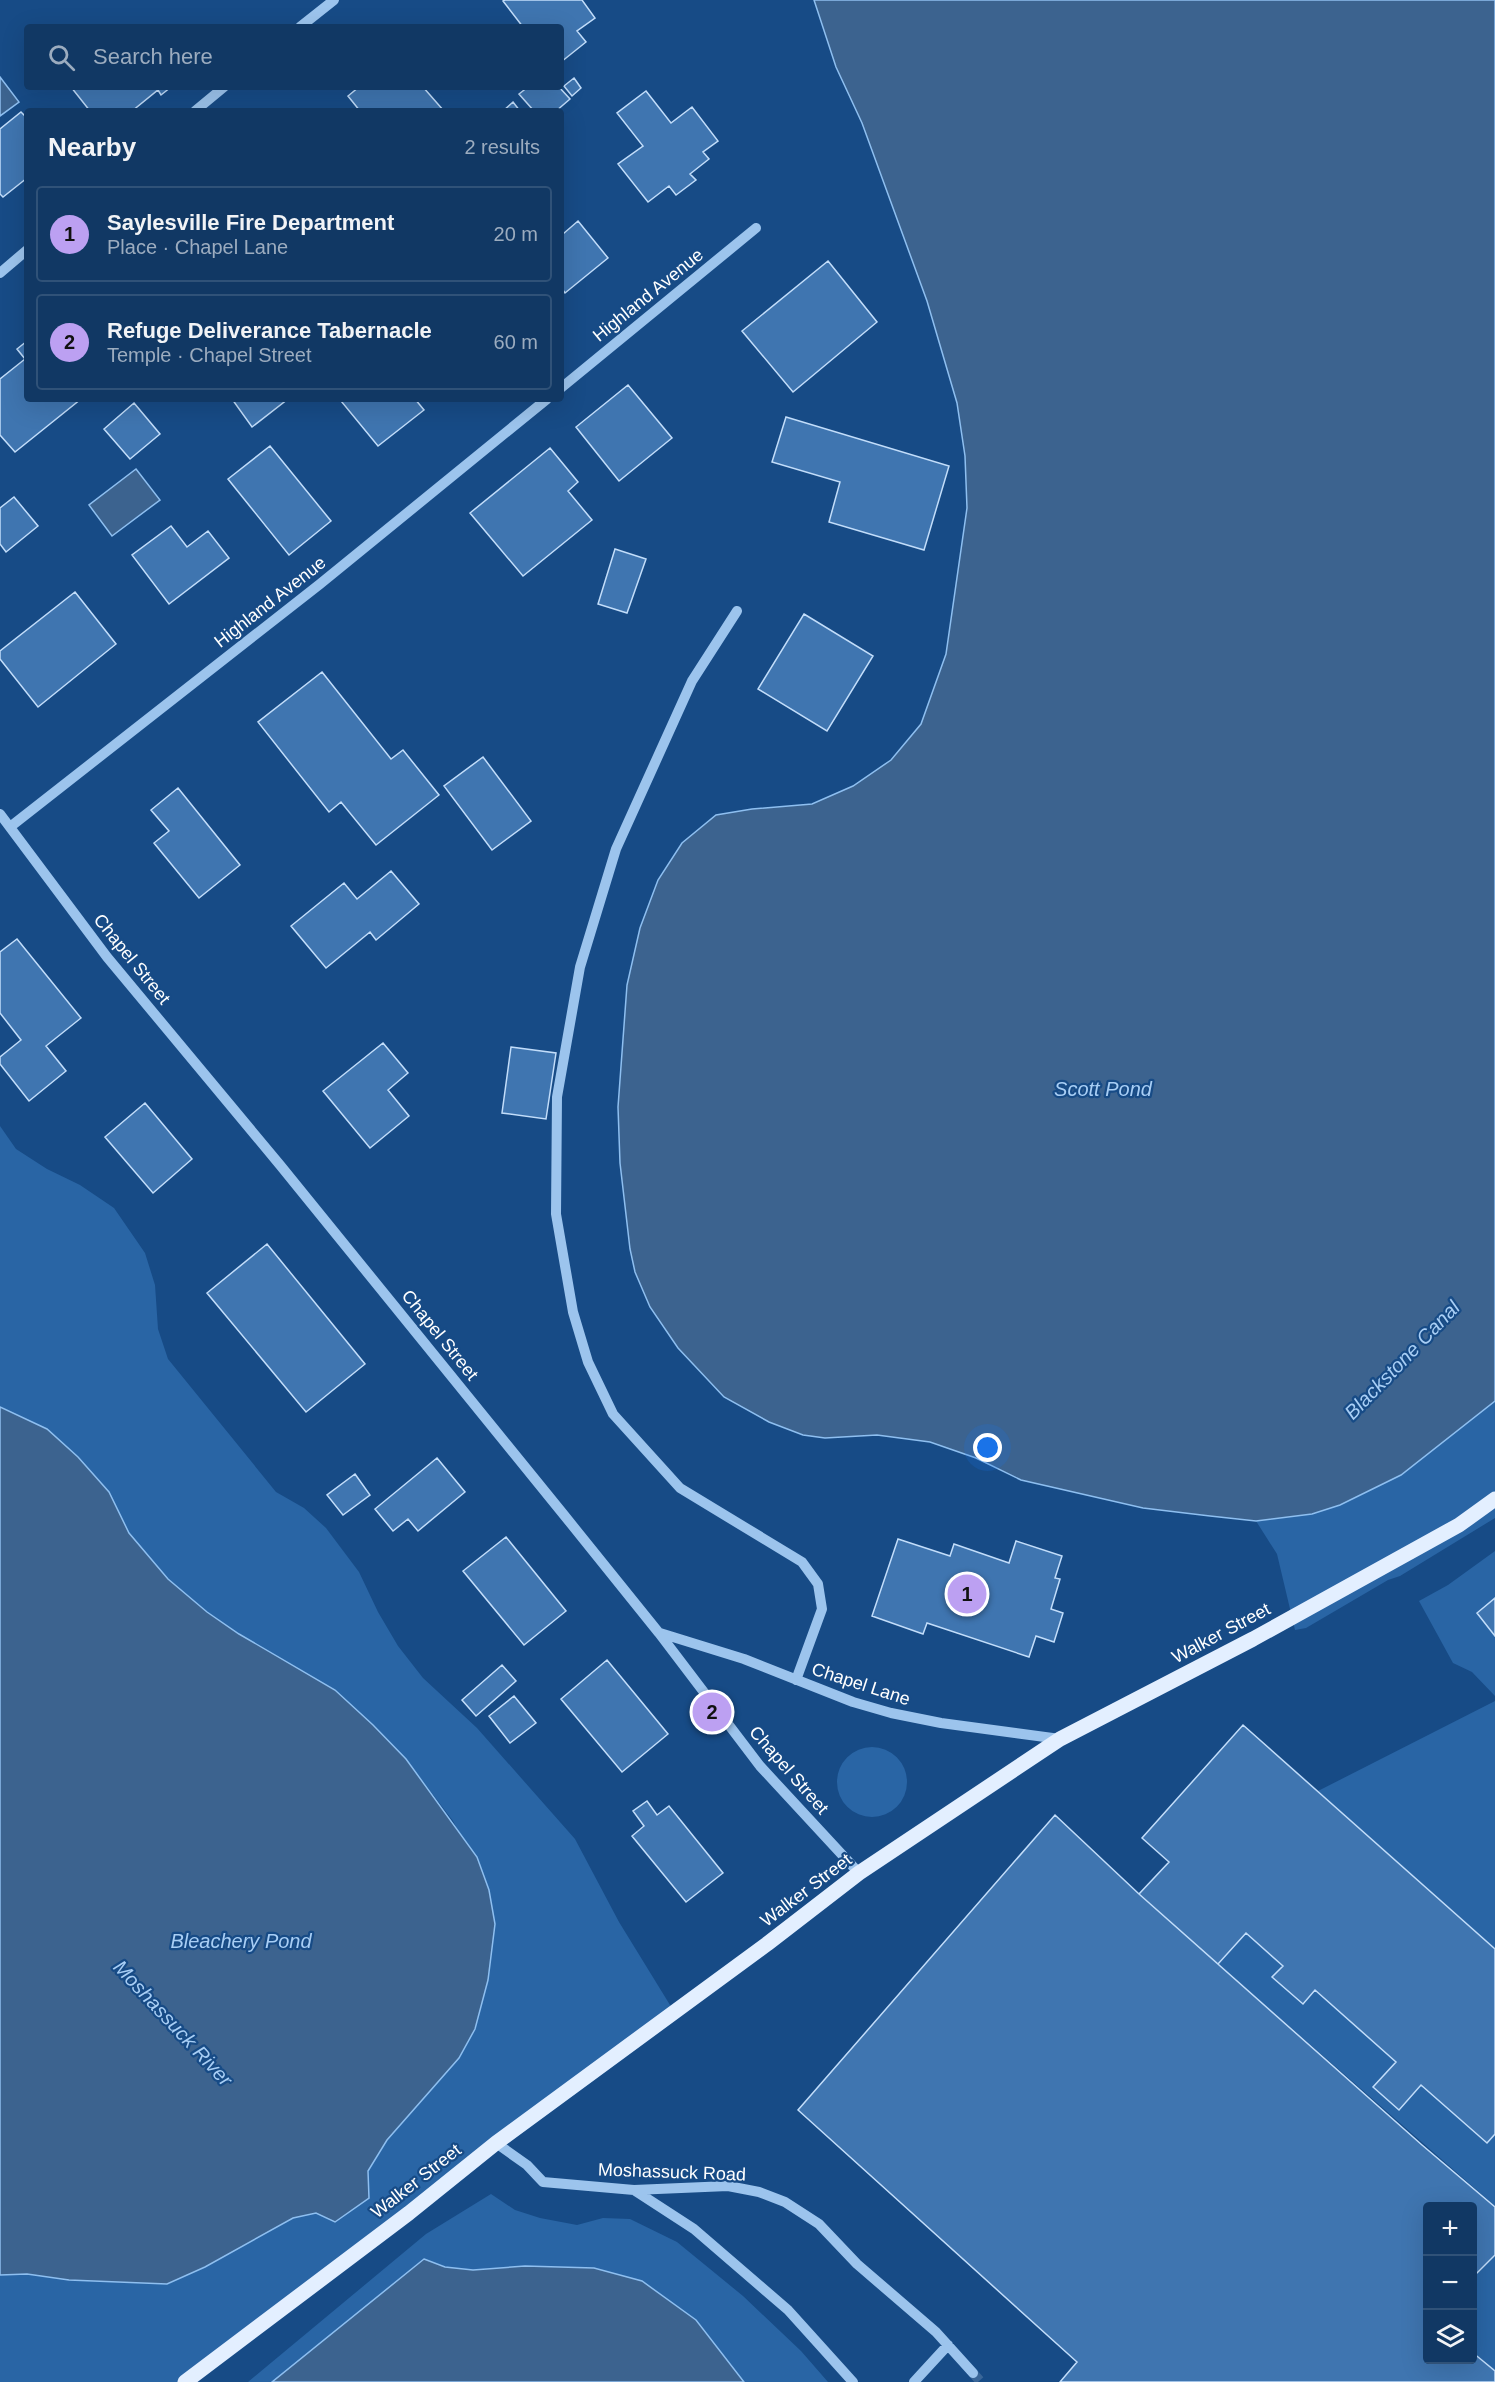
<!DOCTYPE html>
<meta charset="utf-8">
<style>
body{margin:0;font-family:Arial,sans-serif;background:#1a3f6a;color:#f1f3f6}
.controls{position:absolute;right:18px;bottom:18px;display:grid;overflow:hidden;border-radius:6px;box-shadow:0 6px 24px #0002}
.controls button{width:54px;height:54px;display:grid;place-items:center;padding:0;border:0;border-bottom:2px solid #305278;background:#113864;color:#f1f3f6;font:30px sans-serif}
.you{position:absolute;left:988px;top:1448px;width:21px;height:21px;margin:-15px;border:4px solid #fff;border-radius:50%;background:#1a73e8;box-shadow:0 0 0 9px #1a73e833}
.badge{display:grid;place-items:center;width:39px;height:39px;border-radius:50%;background:#bca0f2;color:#111;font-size:20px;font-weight:700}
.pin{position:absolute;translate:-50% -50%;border:3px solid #fff;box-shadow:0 2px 6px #0006}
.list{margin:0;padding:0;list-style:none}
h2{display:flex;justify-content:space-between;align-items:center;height:78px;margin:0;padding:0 24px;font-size:26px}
h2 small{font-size:20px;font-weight:400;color:#9cacbf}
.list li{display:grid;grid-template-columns:39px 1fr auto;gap:18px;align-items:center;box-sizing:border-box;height:96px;margin:0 12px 12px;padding:0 12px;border:2px solid #305278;border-radius:6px}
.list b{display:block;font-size:22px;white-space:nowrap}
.list p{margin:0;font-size:20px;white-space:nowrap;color:#9cacbf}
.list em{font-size:20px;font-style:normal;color:#9cacbf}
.icon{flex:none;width:33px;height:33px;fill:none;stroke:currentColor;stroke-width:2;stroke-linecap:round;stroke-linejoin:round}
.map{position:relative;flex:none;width:1495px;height:2382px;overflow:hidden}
.search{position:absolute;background:#113864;box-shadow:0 6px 24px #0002;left:24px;top:24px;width:540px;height:66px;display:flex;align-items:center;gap:15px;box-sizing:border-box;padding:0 21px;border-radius:6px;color:#9cacbf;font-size:22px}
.panel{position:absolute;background:#113864;box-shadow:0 6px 24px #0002;left:24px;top:108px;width:540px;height:294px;border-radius:6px}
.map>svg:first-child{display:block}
.green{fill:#2965a5}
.water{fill:#3c638f;stroke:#8ebff0;stroke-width:1.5}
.building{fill:#3f75b0;stroke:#c2ddfa;stroke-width:1.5}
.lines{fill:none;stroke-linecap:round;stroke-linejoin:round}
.minor-tunnel{stroke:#3a6698;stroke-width:10;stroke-dasharray:10 5;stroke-linecap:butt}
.minor{stroke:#9cc4ed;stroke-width:10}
.major{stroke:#e3efff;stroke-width:15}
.labels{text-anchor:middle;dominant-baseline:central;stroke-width:4.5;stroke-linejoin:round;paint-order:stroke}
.street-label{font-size:18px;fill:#fff;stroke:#174b86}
.water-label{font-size:20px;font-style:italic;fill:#a8cef5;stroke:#174b86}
</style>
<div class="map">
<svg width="1495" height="2382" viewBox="0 0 1495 2382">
<rect width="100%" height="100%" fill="#174b86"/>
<path class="green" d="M0,1126l16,23 31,20 33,16 34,23 31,45 10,32 3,44 10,30 108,133 28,16 22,20 33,44 19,40 20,34 25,32 54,50 98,111 44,83 59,96 -205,151 -278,213h-195v-107l27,-1 42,6 98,4 38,-17 88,-49 23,-5 19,9 34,-24 -1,-27 19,-31 72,-82 16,-29 13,-49 7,-56 -6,-34 -36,-69 -47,-62 -33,-34 -38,-35 -96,-56 -32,-22 -39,-33 -39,-46 -20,-41 -31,-35 -31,-28 -47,-22z
M1495,1401v117l-95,58 -12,4 -82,48 -11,2 -18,-76 -21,-33 56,-7 147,-86z
M1495,1551v145l-23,-24 -19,-9 -34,-62 29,-16z
M1495,1701v248l-177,-158z
M837 1782a35 35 0 1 1 70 0a35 35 0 1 1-70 0Z
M1246,1933l37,33 -11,11 30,27 13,-14 81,72 -23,25 26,23 22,-25 65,58 9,-9v72l-277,-242z
M491,2194l24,16 25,8 37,7 26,-7 27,1 47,23 66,54 58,55 27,31h-84l-48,-62 -54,-39 -48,-13 -69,-2 -52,4 -28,-3 -21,-8 -152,123h-24l178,-148z
M1495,2255v116l-22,-19v-74z"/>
<path class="water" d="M814,0h681v1401l-94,74 -61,30 -28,9 -56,7 -46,-5 -67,-8 -122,-28 -45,-22 -46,-16 -53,-7 -52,3 -22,-3 -34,-13 -45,-25 -46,-49 -28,-41 -15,-35 -5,-23 -10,-86 -2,-56 9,-122 13,-57 18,-48 24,-37 34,-28 36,-6 60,-5 41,-18 38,-26 30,-36 25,-70 21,-146 -2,-52 -8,-53 -30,-102 -65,-178 -26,-56z
M0,77l19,25 -19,14z
M136,469l24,31 -48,36 -23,-31z
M0,1407l47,22 31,28 31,35 20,41 39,46 39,33 32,22 96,56 38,35 33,34 71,98 12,33 6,34 -7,56 -13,49 -16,29 -72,82 -19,31 1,27 -34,24 -19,-9 -23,5 -88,49 -38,17 -98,-4 -42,-6 -27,1z
M424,2259l21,8 28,3 52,-4 69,2 48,13 54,39 48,62h-472z"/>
<path class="building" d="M505,0h77l13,18 -18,13 9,11 -25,20v-35h-38l-20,-26z
M574,78l7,10 -9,8 -8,-10z
M71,87h100l-10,8 -3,-5 -26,21h-42z
M359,87h64l21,24h-84l-12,-15z
M528,87h31l11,12 -14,12h-22l-15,-17z
M646,91l25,32 21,-16 26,34 -15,11 6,7 -19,15 6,6 -20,15 -7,-9 -21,16 -30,-38 25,-18 -26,-33z
M513,102l7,9h-17z
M21,112l6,6v60l-24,19 -3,-3v-65z
M578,221l30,37 -43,35 -4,-6v-56l2,3z
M828,261l49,61 -84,70 -51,-61z
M27,341v58h54l-66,53 -15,-17v-56l25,-20 -8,-10z
M628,385l44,53 -53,43 -43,-54z
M232,399h56l-36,28z
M344,399h71l9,11 -46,36 -37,-45z
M134,403l26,31 -30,25 -26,-30z
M786,417l163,49 -25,84 -95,-28 11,-40 -68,-20z
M270,446l61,75 -42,34 -61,-76z
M550,448l28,34 -10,9 24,29 -69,56 -53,-63z
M14,497l24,29 -32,26 -6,-8v-36z
M171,526l16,21 21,-16 21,27 -60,46 -37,-49z
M615,549l31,10 -19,54 -29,-9z
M75,592l41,52 -78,63 -38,-48v-8z
M804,614l69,42 -46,75 -69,-42z
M322,672l69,87 12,-9 36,45 -63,50 -35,-43 -12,10 -71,-90z
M483,757l48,64 -39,29 -48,-64z
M178,788l62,77 -41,33 -45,-55 15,-12 -18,-21z
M391,871l28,33 -43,36 -6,-8 -44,36 -35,-42 53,-43 13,16z
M17,939l64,79 -35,28 20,25 -37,30 -29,-37v-7l21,-17 -21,-27v-61z
M383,1043l25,30 -20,17 21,26 -39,32 -47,-57z
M511,1047l45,6 -10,66 -44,-6z
M145,1103l47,56 -39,34 -48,-56z
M267,1244l98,120 -59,48 -99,-119z
M437,1458l28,34 -47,39 -10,-12 -15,12 -18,-22z
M355,1474l15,21 -27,20 -16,-20z
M506,1537l60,74 -42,34 -61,-74z
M898,1539l52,17 4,-12 55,19 7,-22 46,15 -7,22 5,1 -9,30 12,4 -9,29 -18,-6 -7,21 -102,-34 -4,11 -51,-18z
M1495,1598v38l-18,-23z
M607,1660l61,74 -46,38 -61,-73z
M502,1665l14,16 -40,35 -14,-16z
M514,1696l22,27 -26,20 -21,-27z
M1243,1725l252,224v185l-8,9 -66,-58 -22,25 -26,-23 23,-25 -81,-72 -12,14 -31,-27 11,-11 -37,-33 -28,31 -79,-70 30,-32 -27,-24z
M647,1801l10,14 12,-9 54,67 -37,29 -54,-66 12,-10 -11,-15z
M1055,1815l84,79 283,251 73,62v48l-23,23v-72h-44v154h44v-8l23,19v11h-435l17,-20 -279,-252z"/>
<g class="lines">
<path class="minor-tunnel" d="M973,2373l8,9"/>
<path class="minor" d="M300,27l34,-27
M195,111l29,-24
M0,273l27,-23
M561,388l195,-160
M737,611l-45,70 -76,168 -36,118 -23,130 -1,117 17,98 15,50 25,52 67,74 122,74 16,22 4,25 -26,71
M0,814l107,143 173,208 284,350 95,118 101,133 99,107
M10,827l310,-243 227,-185
M660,1633l84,26 109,43 38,11 50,10 119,16
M496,2143l31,22 16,17 91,8 94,-4 31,6 26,10 34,22 38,40 79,68 37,41
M634,2190l60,39 94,81 65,72
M914,2382l34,-37"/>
<path class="major" d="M185,2382l224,-169 87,-70 271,-199 92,-71 201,-134 193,-100 206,-114 36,-26"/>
</g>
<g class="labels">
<g class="street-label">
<text transform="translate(648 295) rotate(-39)">Highland Avenue</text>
<text transform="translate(270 602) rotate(-38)">Highland Avenue</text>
<text transform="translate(132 959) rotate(51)">Chapel Street</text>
<text transform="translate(440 1335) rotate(51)">Chapel Street</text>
<text transform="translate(1221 1633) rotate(-28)">Walker Street</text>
<text transform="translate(861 1684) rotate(18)">Chapel Lane</text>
<text transform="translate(789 1770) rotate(49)">Chapel Street</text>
<text transform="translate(806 1890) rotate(-37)">Walker Street</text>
<text transform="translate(672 2172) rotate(2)">Moshassuck Road</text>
<text transform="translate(416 2181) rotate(-38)">Walker Street</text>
</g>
<g class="water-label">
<text x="1103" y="1089">Scott Pond</text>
<text transform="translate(1402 1360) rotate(-46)">Blackstone Canal</text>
<text x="241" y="1941">Bleachery Pond</text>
<text transform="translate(173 2023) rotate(47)">Moshassuck River</text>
</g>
</g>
</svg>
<div class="controls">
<button>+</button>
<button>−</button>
<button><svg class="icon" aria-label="layers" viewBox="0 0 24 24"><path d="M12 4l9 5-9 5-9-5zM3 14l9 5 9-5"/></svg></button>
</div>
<div class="you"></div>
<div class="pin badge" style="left:967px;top:1594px">1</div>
<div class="pin badge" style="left:712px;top:1712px">2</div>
<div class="search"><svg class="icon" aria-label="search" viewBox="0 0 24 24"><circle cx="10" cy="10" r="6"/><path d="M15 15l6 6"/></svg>Search here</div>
<section class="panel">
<h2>Nearby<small>2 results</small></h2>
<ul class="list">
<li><span class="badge">1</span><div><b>Saylesville Fire Department</b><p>Place · Chapel Lane</p></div><em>20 m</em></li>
<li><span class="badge">2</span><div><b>Refuge Deliverance Tabernacle</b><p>Temple · Chapel Street</p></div><em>60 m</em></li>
</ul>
</section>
</div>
